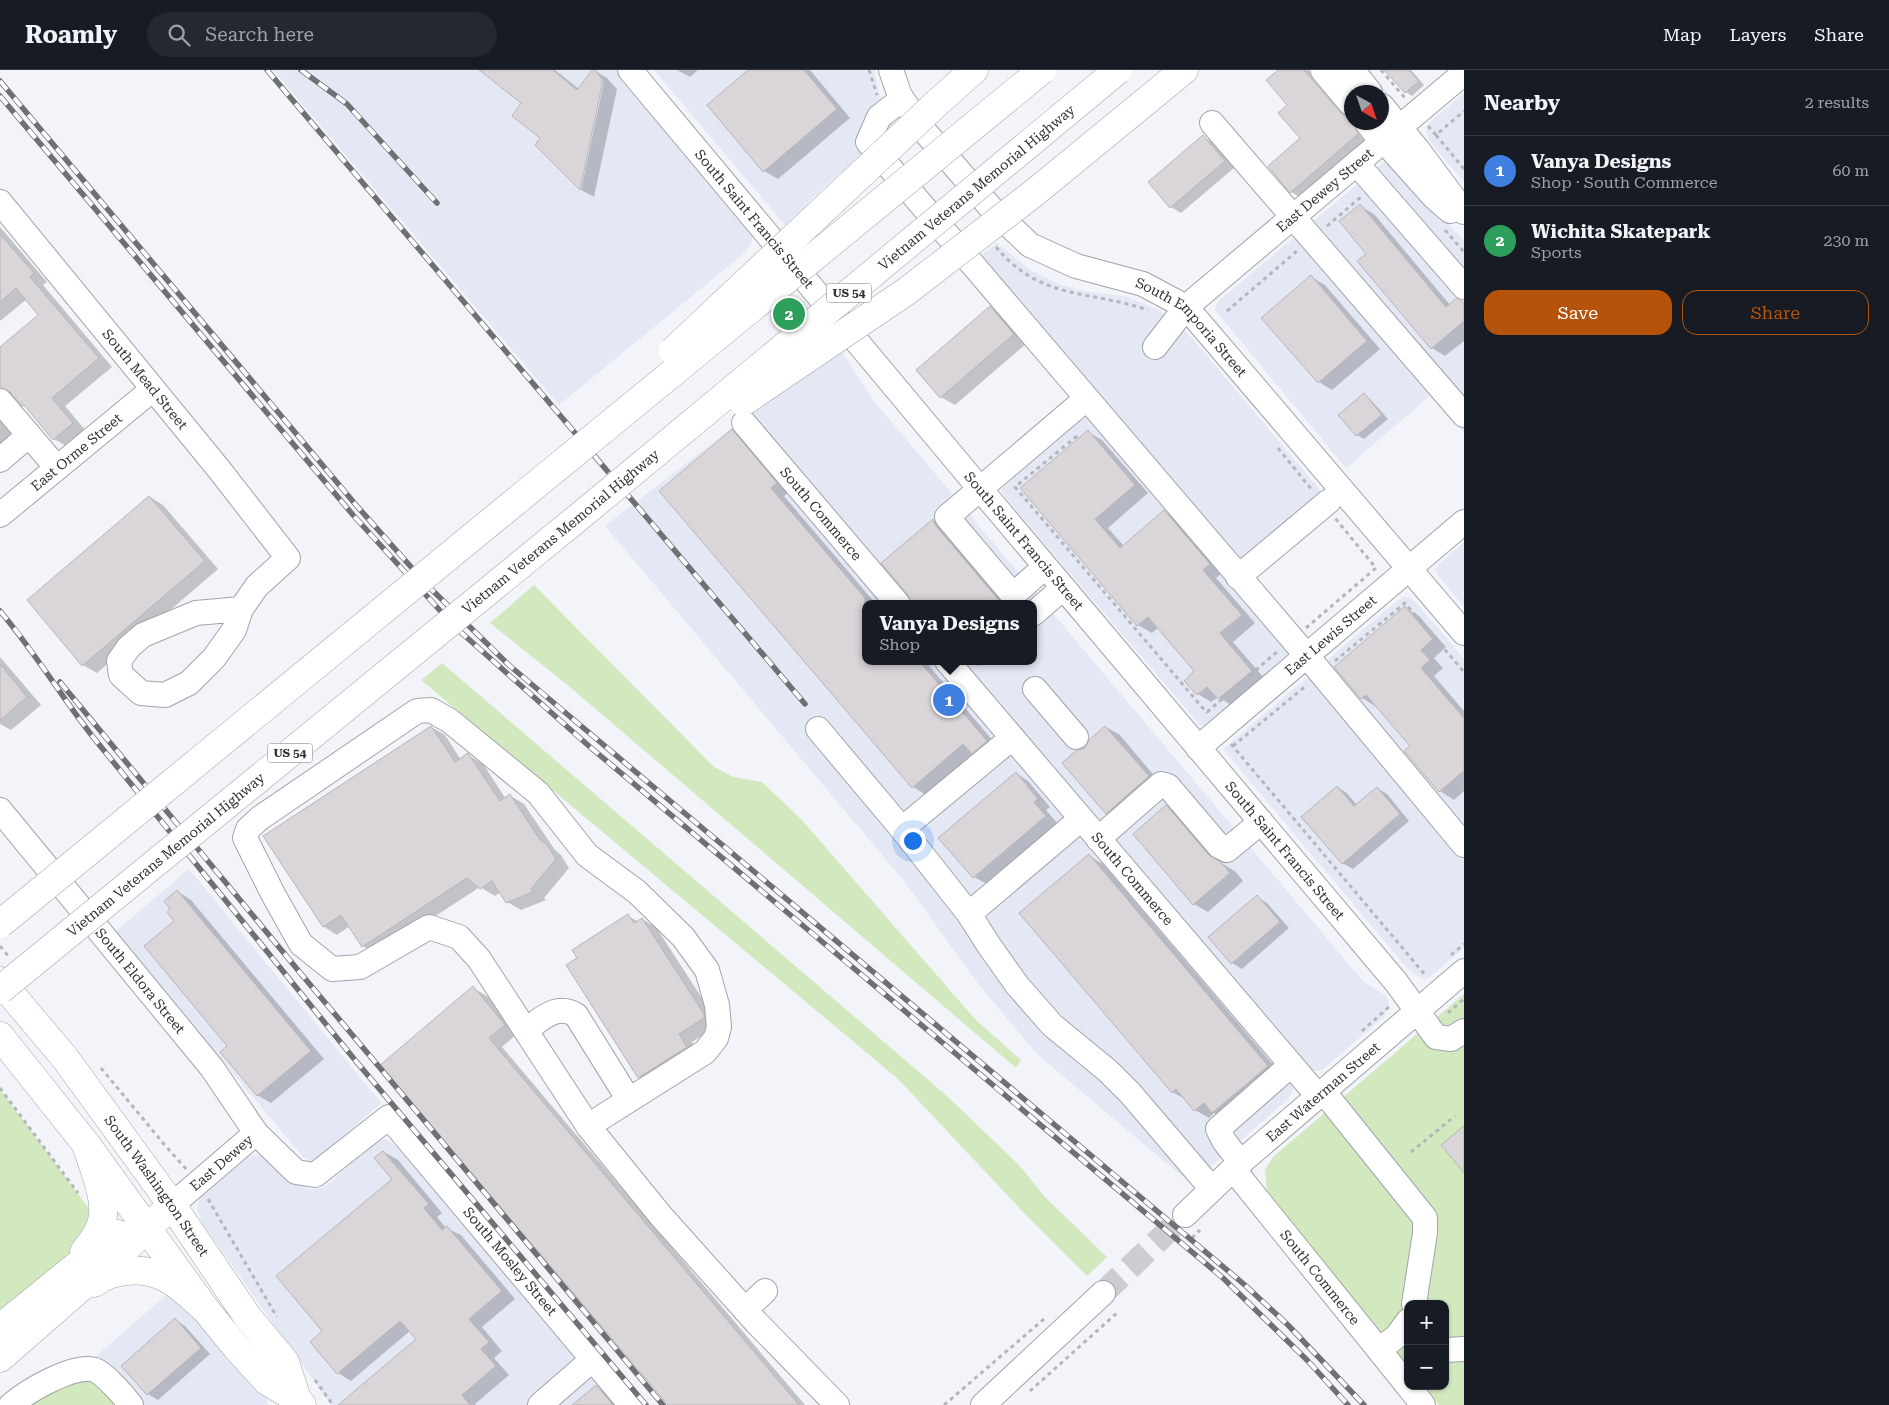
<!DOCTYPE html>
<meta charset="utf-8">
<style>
body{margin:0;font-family:"Roboto Serif",serif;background:#242831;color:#f1f3f6}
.controls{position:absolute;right:15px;bottom:15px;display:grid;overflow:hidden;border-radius:10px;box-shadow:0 1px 4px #0004}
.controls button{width:45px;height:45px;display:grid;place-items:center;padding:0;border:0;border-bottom:1px solid #363941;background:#171b24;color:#f1f3f6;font:25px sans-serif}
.compass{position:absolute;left:1344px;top:15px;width:45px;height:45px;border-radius:50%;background:#171b24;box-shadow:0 1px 4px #0004;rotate:140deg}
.you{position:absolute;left:912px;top:770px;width:18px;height:18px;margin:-12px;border:4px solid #fff;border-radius:50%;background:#1a73e8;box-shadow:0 0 0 8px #1a73e833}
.badge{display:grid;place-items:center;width:32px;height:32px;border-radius:50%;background:#b45309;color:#fff;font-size:16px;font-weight:700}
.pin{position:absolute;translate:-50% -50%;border:2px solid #fff;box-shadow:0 1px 5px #0006}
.popup{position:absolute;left:862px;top:530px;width:175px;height:65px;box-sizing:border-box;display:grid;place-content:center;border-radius:10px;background:#171b24;filter:drop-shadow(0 1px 4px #0005);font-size:16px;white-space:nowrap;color:#9ea1a6}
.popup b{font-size:19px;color:#f1f3f6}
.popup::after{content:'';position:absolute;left:50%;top:100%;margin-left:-10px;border:10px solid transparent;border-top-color:#171b24}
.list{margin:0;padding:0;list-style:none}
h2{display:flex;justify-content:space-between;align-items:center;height:65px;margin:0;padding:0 20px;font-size:21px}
h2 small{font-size:16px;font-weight:400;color:#9ea1a6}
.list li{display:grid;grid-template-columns:32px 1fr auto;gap:15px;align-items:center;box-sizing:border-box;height:70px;padding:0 20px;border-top:1px solid #363941}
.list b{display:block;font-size:19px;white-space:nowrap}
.list p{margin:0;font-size:16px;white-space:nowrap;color:#9ea1a6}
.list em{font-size:16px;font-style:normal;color:#9ea1a6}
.actions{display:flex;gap:10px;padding:15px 20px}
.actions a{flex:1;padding:11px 0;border:1px solid #b45309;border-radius:15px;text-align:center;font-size:18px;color:#b45309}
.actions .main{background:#b45309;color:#fff}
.icon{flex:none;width:28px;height:28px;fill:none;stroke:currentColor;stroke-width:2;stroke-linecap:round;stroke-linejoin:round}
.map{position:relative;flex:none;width:1464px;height:1335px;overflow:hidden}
header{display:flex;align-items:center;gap:30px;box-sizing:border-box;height:70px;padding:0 25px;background:#171b24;border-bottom:1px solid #363941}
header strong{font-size:24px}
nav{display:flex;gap:28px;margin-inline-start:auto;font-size:18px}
.search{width:350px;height:45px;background:#242831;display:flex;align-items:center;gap:12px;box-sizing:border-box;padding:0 18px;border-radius:28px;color:#9ea1a6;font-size:19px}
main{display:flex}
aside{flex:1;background:#171b24}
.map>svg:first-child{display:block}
.built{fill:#e4e8f5}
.green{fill:#d2e9c0}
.shadow{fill:#0003}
.building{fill:#dad5d9;stroke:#b9b4b7}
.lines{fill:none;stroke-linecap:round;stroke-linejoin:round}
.minor-tunnel{stroke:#cbcdd2;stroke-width:24;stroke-dasharray:24 12;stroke-linecap:butt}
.minor-casing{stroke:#a2a4a9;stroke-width:26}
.major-casing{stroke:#a2a4a9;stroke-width:29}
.highway-casing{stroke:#a2a4a9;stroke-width:29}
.path{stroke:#b4b6ba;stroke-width:3;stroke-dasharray:4 4;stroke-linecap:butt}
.minor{stroke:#fff;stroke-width:24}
.major{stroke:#fff;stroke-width:28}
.highway{stroke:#fff;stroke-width:28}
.rail-casing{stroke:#6f7073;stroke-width:5.5}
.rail{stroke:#fff;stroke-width:4;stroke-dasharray:11;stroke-linecap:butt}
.highway-bridge-casing{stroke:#a2a4a9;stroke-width:29;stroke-linecap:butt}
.highway-bridge{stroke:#fff;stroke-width:28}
.labels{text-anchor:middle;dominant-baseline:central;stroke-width:4.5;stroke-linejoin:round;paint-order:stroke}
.shield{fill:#fff;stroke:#6f7071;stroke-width:1}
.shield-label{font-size:12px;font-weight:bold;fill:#313234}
.street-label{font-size:14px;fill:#313234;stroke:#fff}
</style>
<header>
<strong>Roamly</strong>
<div class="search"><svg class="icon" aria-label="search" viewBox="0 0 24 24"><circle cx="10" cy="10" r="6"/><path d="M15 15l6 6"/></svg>Search here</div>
<nav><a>Map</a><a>Layers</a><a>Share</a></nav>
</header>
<main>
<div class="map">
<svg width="1464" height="1335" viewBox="0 0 1464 1335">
<rect width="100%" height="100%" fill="#f2f4f9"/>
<path class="built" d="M273,0h346l134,165 -2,10 -10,11 -182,149z
M654,0h220l5,23 16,32 -70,61 -40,39z
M1464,23v89l-33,-39 -5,-12 4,-9z
M1385,91h6l9,8 64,72v192l-33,-38 -85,73 -131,-158 1,-5 4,-5z
M997,173l33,27 29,14 24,7 44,6 30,12 14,9 21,20 143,170 -85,71 54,64 -96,82 -5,2 -3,-2 -196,-229 -3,-6 23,-24 64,-55 -122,-143z
M841,280l32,50 490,581 22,14 4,6v4l-5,12 -61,52 -5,2 -7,-1 -12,-10 -170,-206 -34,-31 -138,-162h76v-57h-125l-159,-188z
M737,354l152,180h-24v57h72l352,417 4,9 -1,6 -4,6 -97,85 -154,-130 -58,-69 -75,-104 -299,-355z
M1464,472v65l-29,-36 5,-8z
M1405,527l5,1 5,3 49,58v289l-33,28 -7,3 -11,-5 -6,-6 -184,-219 175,-149z
M189,799l192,234 -61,54 -9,4 -8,-4 -188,-225z
M380,1069l7,1 11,8 220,257h-287l-129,-182 -5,-14 3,-13 43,-37 8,-4 11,1 10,4 29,26 9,3 11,-1 10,-6 42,-39z
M172,1220l95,107v8h-148l-32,-41z"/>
<path class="green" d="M534,515l180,182 19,10 29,5 39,37 174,200 46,41 -5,8 -445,-380 -81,-65z
M442,593l505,433 73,70 25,31 62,60 -20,19 -63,-63 -126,-134 -477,-399z
M1464,924v411h-25l-16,-19h22v-82h-37v63l-137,-165 -4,-12 -2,-20 8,-13z
M0,1019l90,121 3,24 -93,83z
M89,1305l30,30h-90l14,-11z"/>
<path class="shadow" d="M481,0h74l24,19 15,-19 13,8 10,11 -23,108 -13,-7 23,-109 -62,57 -19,-35z
M677,0h21l-8,7z
M750,0h60l40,48 -72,61 -14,-8z
M1280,0h29l43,50v2h4l14,19 -67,58 -12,-7 11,-54 -13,-33z
M1396,0h15l13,15 -12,11 -6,-4z
M1203,67l11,6 21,24 -54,46 -10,-6z
M1360,136l14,8 76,91 12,-4 2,2v38l-19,15 -13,-8 -64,-94z
M0,157l47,55 -4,3 69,82 -47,39 21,25 -18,16 -14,-8 -26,-31 -5,-3 -8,-10h-3l-7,3 9,34 -14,12v-95l40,-34 -13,-16 -27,22z
M1311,207l14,8 55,64 -48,41 -13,-8z
M990,238l14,8 23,27 -72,62 -14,-8z
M1364,325l6,4 18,20 -24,20 -7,-4 -17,-20z
M732,361l14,8 44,52 -6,5 92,108h-11v57h60l75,88 -74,46 -13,-8z
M1088,362l14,8 46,53 -40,35 16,18 40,-34 14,8 45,52 -7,6 39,45 -22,19 32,37 -32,27 -15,-9 -7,5 -13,-8 -2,-22 -37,-45 -7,6 -14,-8 -116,-136z
M150,427l13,8 55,64 -121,104 -14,-8z
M933,450l14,8 61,76h-94l-1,-2z
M1405,538l14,8 27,31 -12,11 9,10 -9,8 30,35v80l-10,9 -14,-9 -35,-40 7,-5 -35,-41 -2,1 -13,-8z
M0,587l41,48 -30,25 -11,-6z
M970,591h13l-5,5z
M431,657l14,8 16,25 7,-5 15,9 23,35 5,-3 13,8 31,46 6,5 8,13 -25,30 2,2 -25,10 -14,-8 -6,-10 -6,4 -15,-9 -103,67 -14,-8 -13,-20 -13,9 -14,-9z
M1106,657l14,8 42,50 -41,36 -14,-8 -22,-64z
M1016,703l12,8 22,26 -4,3 12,14 -71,60 -13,-7z
M1337,717l10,6 10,12 20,-17 10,6 22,27 -56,48 -11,-6z
M1166,737l14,8 43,49 13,8 7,9 -35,31 -14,-8z
M1089,786l14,8 178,210 -54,46 -13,-7 -5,5 -14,-8 -8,-10 -15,-8z
M177,821l14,9 133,159 -53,44 -14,-8 -28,-49 -57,-137z
M1257,827l10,6 22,25 -47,41 -10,-6 -23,-25z
M628,846l11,6 3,-3 14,8 62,96v3l-26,16 8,13 -47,30 -14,-8 -61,-119z
M473,918l14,8 31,37 -16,14 303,358h-135l-288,-340z
M384,1082l14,8 44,53 -5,4 9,11 15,7 54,64 -33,28 20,24 -8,7 15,17 -34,29 1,1h-136l77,-66 -7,-8 -59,50 -13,-8 -14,-41 70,-153z
M175,1250l10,6 25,28 -52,46 -10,-6z
M596,1317l14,8 9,10h-45z"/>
<path class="building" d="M479,0h74l24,20 15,-20h3l8,10 -23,110 -45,-45 5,-7 -28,-22 9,-13z
M748,0h56l33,39 -74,63 -56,-67z
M1278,0h26l36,42 8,5 4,5 2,1 4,11 -68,59 -22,-27 32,-28 -22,-25 9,-8 -21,-25z
M1384,0h25l10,11 -14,12z
M1203,65l22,26 -55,47 -22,-26z
M1360,134l86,103 11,-9 7,5v18l-33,28 -74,-88 9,-7 -27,-33z
M0,164l34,39 -4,4 69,81 -47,40 21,25 -20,17 -29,-35 -2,1 -12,-14 -10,-4v-41l38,-32 -22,-27 -16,14z
M1311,205l56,66 -49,42 -57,-65z
M990,236l24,28 -74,64 -24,-28z
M1364,323l18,22 -26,21 -18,-21z
M732,359l45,54 -6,5 94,110v63h54l68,80 -15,13 -9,-10 -51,44 -253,-297z
M1088,360l47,55 -40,34 25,29 44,-38 46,54 -7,6 39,45 -22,18 32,38 -34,28 -11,-12 -10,8 -13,-14 10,-10 -46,-54 -11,9 -117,-138z
M149,426l56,65 -123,105 -55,-66z
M933,449l3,7 66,78 -91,-1 -3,-8 -27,-32z
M1405,536l28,33 -12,11 9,10 -9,8 43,50v53l-25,21 -35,-41 6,-5 -44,-51 -5,4 -27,-32z
M0,594l27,33 -27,23z
M431,656l24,36 13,-9 1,2 31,46 10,-7 30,46 7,5 9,14 -25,30 2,3 -27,11 -14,-22 -12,8 -13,-11 -105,69 -21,-32 -18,12 -60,-91z
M1105,656l44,50 -43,38 -44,-51 15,-13 8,-2 4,-8z
M1016,702l22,27 -4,3 12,14 -73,62 -35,-40z
M1337,716l17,20 23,-19 23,27 -58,50 -41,-47z
M1166,735l43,50 12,7 9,11 -37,32 -60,-71z
M1089,784l179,212 -56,47 -8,-10 -10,8 -18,-22 -4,4 -153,-180z
M177,820l134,161 -54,45 -37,-44 7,-6 -83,-100 30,-25 -7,-9 3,-3 -6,-8z
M1257,825l23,27 -49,42 -23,-27z
M628,844l6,9 8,-5 62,96v4l-25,16 8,13 -49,31 -72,-113 11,-7 -5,-8z
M473,916l32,39 -16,13 310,367h-131l-288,-340z
M1464,1056v47l-23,-28z
M383,1081l46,53 -5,4 18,22 5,-4 55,65 -33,28 20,23 -8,7 15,17 -34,29 8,10h-132l78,-66 -16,-18 -63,53 -27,-32 12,-11 -46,-55 116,-97 -18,-21z
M175,1248l26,30 -54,47 -26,-29z
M596,1315l17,20h-41z"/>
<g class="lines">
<path class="minor-tunnel" d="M1103,1223l82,-78"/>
<defs>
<g id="minor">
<path id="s1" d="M630,0l351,420 415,492 40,55 15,2 13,-8"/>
<path id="s2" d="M891,0l9,26 26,37 65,75 39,37 46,21 67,18 43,23 278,326"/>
<path d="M1352,0l18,22"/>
<path d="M902,29l-23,18 -11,25 439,514 157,189"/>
<path d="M1382,36l36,44 46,62"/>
<path d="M1212,53l252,292"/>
<path d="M1384,71l50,56 16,14"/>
<path d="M1357,94l107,123"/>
<path id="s3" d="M0,132l218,266 70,90 -31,28 -16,23 -7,21 -20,28 -25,25 -24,12 -24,-2 -20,-18 -2,-14 10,-14 14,-12 53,-22 45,-4"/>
<path id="s4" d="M1155,277l31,-40 278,-234"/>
<path d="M0,331l57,67"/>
<path id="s5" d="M744,353l154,181"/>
<path d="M0,390l29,-25"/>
<path id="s6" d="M0,445l153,-126"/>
<path d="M1045,497l-32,28 -66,-78 139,-118"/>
<path d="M1238,507l91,-76"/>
<path d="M1033,544l30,-26"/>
<path id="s7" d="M947,591l371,435"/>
<path d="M1035,619l41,48"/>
<path d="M818,659l84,100"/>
<path id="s8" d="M1198,678l266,-226"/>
<path id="s9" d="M0,740l212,258 44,65 40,39 19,3 74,-58 242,288"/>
<path d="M1081,749l-112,95 19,30 29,41 35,40 56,46 22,22 82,96"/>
<path d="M1098,769l63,-55 7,2 51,60 8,4 34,-28"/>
<path d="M969,844l-67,-85 110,-91"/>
<path d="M526,960c16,-11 30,-27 50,-15l53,85"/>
<path d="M1323,1021l102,127v15l-11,71"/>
<path d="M588,1056l117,-74 11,-14 3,-11 -2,-22 -10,-35 -24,-33 -46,-45 -50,-37 -49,-62 -88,-72 -19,-11 -14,1 -157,107 -12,11 -3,9 28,56 28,50 31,25 28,-2 69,-40 30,10 20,22 109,167 73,90 95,106 81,83"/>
<path d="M1241,1093l-17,-22 -6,-12 73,-64"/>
<path id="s10" d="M1233,1099l175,217"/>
<path id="s11" d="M172,1135l84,-72"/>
<path id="s12" d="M1185,1145l48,-46 231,-198"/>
<path d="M745,1240l20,-19"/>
<path d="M1379,1280l18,-14 11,-15"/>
<path d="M1445,1280l19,-1"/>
<path d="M1408,1316l15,19"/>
<path d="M11,1335c15,-13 63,-42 84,-35 10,4 29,26 36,35"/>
<path d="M540,1335l53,-46"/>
<path d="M983,1335l120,-112"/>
</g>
<g id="major">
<path id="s13" d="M0,911l65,77 107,147 75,111 38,46 12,37"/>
<path d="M0,966l86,108 120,166 30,37 31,34 30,18 5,6"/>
</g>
<path id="highway" d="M1325,0l27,32
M938,32l36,-32
M1369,52l15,19
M1034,123l150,-123
M84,1182c8,-10 15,-19 18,-31 6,-22 -10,-56 -16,-77
M94,1213c20,-15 50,-16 72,-5 15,7 28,22 40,32
M0,1258l111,-90 7,-4
M0,1288l125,-109 47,-44"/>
</defs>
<use href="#minor" class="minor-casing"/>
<use href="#major" class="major-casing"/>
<use href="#highway" class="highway-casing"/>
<path class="path" d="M869,0l8,25
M1381,0l24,28
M1428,56l8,9 28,-24
M1436,65l28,34
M1327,156l35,-30
M1445,160l19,22
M996,177c45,54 94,43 152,63
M1227,241l70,-60
M1077,366l-62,51 192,226
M1278,378l34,42
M1306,558l70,-60 -41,-50
M1335,591l70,-58 59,69
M1207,642l71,-61
M1231,674l195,232
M1233,676l74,-61
M0,876l9,11
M1451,885l13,-11
M1448,943l16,-14
M1362,961l29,-26
M101,998l62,75 24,27
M0,1018l78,105
M1411,1082l44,-36
M208,1129l69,118
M1192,1168l8,-8
M315,1310l18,25
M1030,1321l88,-79
M944,1335l100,-86"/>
<use href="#minor" class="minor"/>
<use href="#major" class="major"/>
<use href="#highway" class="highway"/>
<defs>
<path id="rail" d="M267,0l538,634
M301,0l46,34 90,99
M0,11l356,424 72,81 82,80 70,59 666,561 42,39 76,80
M0,26l353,419 102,112 135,120 633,531 84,82 41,45
M0,541c34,40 61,85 93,126l262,323 291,345
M60,612l242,293 361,430"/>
</defs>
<use href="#rail" class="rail-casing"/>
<use href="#rail" class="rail"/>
<defs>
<g id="highway-bridge">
<path d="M673,281l265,-249"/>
<path d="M743,332l164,-111 127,-98"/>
<path d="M0,854l1042,-854"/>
<path id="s14" d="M0,920l580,-474 538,-446"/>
</g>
</defs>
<use href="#highway-bridge" class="highway-bridge-casing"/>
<use href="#highway-bridge" class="highway-bridge"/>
</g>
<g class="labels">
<g class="shield">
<rect x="826.5" y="213.5" width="45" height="19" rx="4"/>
<rect x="267.5" y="673.5" width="45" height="19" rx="4"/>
</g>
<g class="shield-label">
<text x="849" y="223">US 54</text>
<text x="290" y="683">US 54</text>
</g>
<g class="street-label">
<text stroke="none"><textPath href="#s14" startOffset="1264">Vietnam Veterans Memorial Highway</textPath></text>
<text stroke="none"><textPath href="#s4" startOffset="232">East Dewey Street</textPath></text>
<text stroke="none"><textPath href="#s1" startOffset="194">South Saint Francis Street</textPath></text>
<text stroke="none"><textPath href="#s2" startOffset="411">South Emporia Street</textPath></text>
<text stroke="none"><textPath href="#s3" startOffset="229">South Mead Street</textPath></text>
<text stroke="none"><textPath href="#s6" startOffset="99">East Orme Street</textPath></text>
<text stroke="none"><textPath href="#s5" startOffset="119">South Commerce</textPath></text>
<text stroke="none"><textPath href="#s14" startOffset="724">Vietnam Veterans Memorial Highway</textPath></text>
<text stroke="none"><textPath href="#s1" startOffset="614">South Saint Francis Street</textPath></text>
<text stroke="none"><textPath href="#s8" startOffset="174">East Lewis Street</textPath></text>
<text stroke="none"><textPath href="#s1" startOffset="1019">South Saint Francis Street</textPath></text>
<text stroke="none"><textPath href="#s14" startOffset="214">Vietnam Veterans Memorial Highway</textPath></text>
<text stroke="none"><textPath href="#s7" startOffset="286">South Commerce</textPath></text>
<text stroke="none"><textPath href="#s9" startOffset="221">South Eldora Street</textPath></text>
<text stroke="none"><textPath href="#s12" startOffset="185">East Waterman Street</textPath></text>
<text stroke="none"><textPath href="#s11" startOffset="65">East Dewey</textPath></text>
<text stroke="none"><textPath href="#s13" startOffset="258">South Washington Street</textPath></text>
<text stroke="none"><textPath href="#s9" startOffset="770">South Mosley Street</textPath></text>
<text stroke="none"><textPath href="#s10" startOffset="139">South Commerce</textPath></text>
</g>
</g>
</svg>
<div class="controls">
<button>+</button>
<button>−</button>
</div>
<svg class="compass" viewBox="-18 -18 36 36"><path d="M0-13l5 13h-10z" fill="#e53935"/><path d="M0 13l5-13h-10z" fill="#9ea1a6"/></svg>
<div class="you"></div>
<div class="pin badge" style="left:949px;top:630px;background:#3f7fe0">1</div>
<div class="popup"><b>Vanya Designs</b>Shop</div>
<div class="pin badge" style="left:789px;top:244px;background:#2e9e5b">2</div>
</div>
<aside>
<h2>Nearby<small>2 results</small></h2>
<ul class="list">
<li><span class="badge" style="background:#3f7fe0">1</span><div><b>Vanya Designs</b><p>Shop · South Commerce</p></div><em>60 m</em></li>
<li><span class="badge" style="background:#2e9e5b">2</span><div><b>Wichita Skatepark</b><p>Sports</p></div><em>230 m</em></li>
</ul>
<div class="actions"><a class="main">Save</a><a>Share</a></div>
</aside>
</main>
